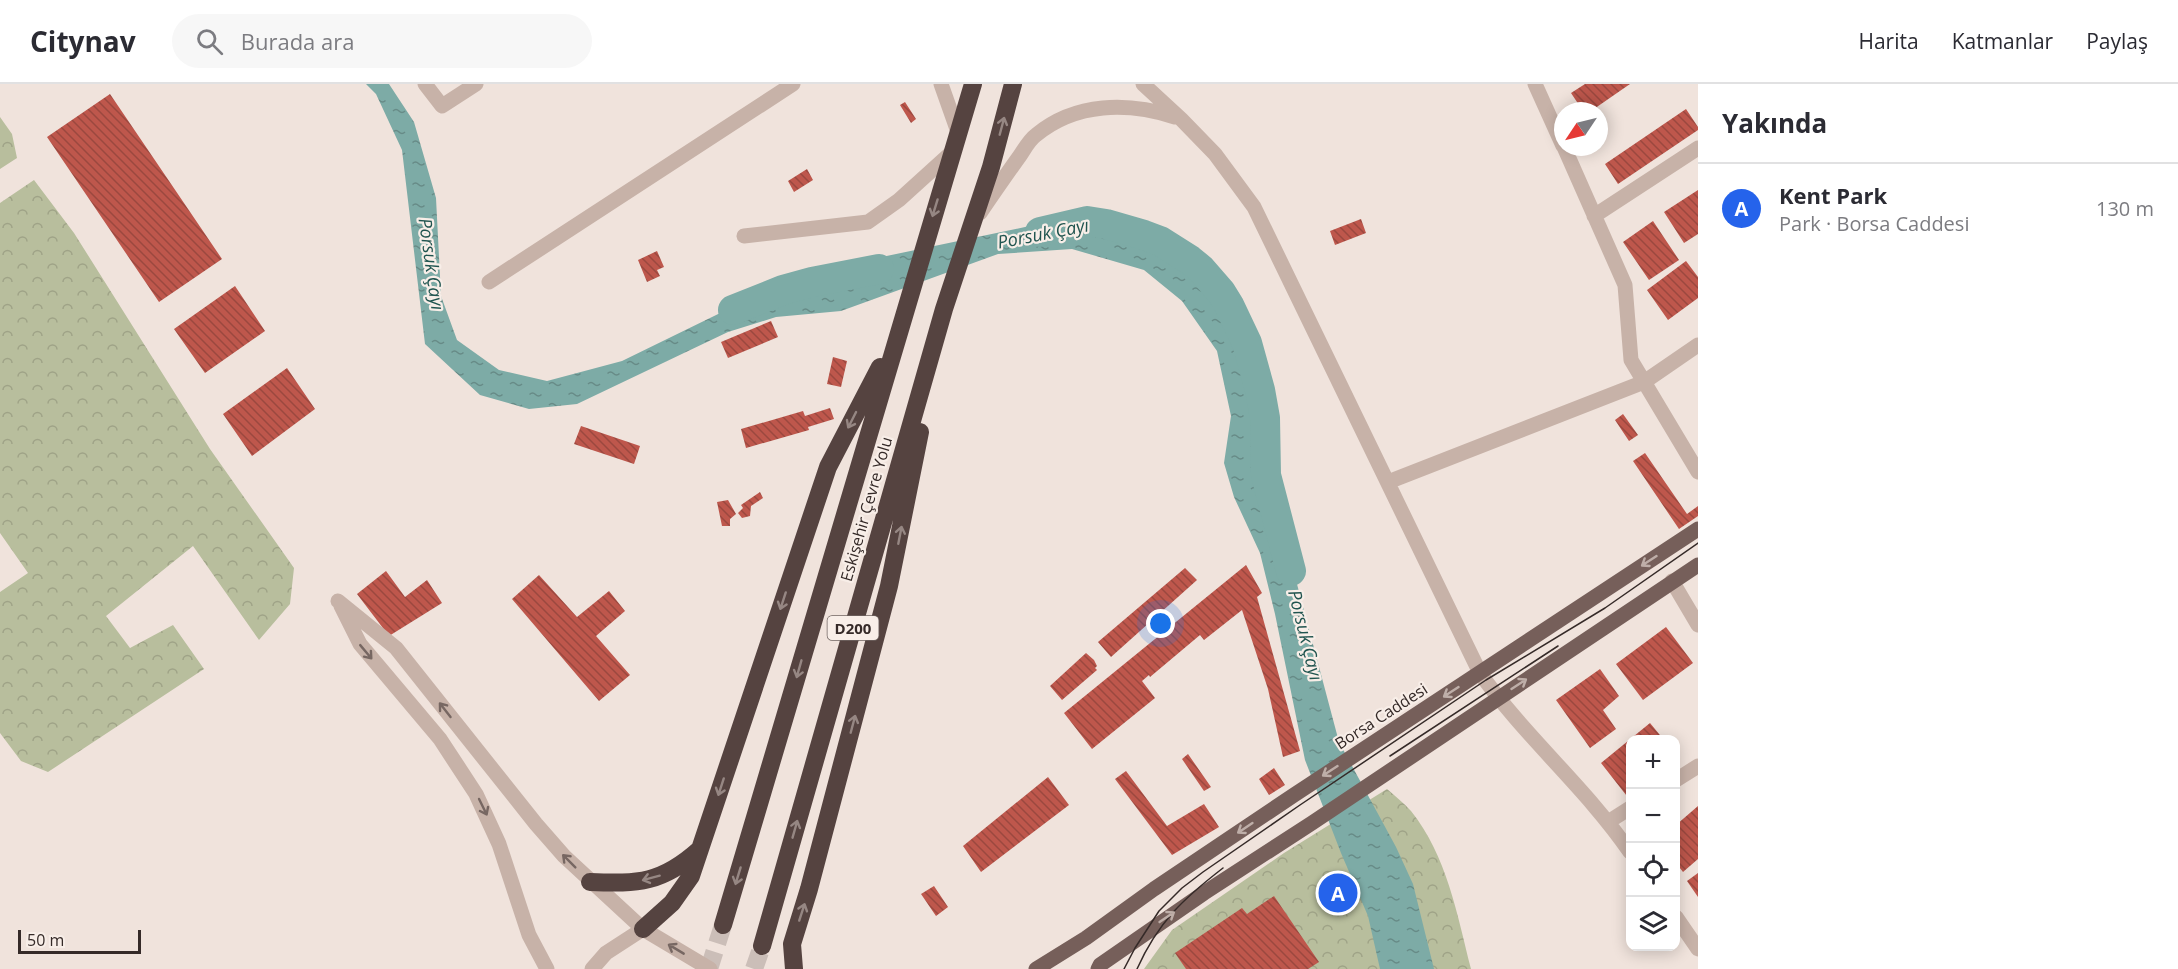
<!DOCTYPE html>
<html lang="tr">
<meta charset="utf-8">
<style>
body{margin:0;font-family:"Open Sans",sans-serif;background:#f7f7f7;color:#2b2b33}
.controls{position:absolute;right:18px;bottom:18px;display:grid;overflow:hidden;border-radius:12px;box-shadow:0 3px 15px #0003}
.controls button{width:54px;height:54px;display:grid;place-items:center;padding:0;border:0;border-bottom:2px solid #e1e1e2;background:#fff;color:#2b2b33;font:30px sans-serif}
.compass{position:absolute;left:1554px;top:18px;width:54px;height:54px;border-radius:50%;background:#fff;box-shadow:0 3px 15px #0003;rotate:235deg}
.scale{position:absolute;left:18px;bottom:15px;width:123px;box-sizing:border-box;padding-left:6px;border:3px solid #352a28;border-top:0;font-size:16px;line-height:21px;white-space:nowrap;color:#352a28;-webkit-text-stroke:4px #f8eee8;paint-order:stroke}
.you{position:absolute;left:1161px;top:540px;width:21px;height:21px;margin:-15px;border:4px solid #fff;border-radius:50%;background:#1a73e8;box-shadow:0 0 0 9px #1a73e833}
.badge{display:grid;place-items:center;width:39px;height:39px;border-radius:50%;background:#2563eb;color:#fff;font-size:20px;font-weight:700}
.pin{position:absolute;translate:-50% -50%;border:3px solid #fff;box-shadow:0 2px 6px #0006}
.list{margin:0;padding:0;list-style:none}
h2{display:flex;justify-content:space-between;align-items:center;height:78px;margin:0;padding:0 24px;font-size:26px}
h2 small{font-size:20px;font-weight:400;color:#7c7c81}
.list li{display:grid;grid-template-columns:39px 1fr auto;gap:18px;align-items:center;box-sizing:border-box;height:90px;padding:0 24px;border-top:2px solid #e1e1e2}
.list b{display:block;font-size:22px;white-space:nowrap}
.list p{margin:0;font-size:20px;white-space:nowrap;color:#7c7c81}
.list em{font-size:20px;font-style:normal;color:#7c7c81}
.icon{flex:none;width:33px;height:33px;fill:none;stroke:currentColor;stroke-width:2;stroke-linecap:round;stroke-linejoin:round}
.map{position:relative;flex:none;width:1698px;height:885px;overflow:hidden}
header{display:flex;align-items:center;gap:36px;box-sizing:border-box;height:84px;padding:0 30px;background:#fff;border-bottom:2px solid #e1e1e2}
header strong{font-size:28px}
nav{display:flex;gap:33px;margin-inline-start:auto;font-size:21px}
.search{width:420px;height:54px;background:#f7f7f7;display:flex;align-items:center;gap:15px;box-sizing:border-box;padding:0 21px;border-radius:33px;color:#7c7c81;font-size:22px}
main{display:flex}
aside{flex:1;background:#fff}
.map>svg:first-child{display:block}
.forest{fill:url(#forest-crowns)}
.water{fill:url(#water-ripples)}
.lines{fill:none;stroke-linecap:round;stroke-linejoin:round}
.river{stroke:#7daba6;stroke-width:30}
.building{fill:url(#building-back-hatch)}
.highway-tunnel{stroke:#cbbeb8;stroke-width:18;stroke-dasharray:18 9;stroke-linecap:butt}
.minor{stroke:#c7b2a8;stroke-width:15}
.major{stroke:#765f5a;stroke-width:15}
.highway{stroke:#554340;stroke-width:18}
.tram{stroke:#352a28;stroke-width:1.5}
.oneway{stroke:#968783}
.oneway2{stroke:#beaea8}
.oneway3{stroke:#776762}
.labels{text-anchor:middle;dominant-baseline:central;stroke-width:4.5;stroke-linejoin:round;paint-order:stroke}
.shield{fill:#f8eee8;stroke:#706562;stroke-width:1.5}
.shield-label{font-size:15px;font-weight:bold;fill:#352a28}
.street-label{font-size:16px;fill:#352a28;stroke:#f8eee8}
.water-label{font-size:18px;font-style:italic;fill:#20544f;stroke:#f8eee8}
</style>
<header>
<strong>Citynav</strong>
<div class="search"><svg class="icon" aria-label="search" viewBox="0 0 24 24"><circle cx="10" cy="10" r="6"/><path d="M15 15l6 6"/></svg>Burada ara</div>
<nav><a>Harita</a><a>Katmanlar</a><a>Paylaş</a></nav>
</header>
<main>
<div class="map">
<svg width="1698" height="885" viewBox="0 0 1698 885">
<defs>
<pattern id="forest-crowns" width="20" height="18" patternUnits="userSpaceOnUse" patternTransform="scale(1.5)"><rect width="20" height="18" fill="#b8be9d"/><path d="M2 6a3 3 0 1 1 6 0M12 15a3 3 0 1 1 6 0" fill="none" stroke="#9fa387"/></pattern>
<pattern id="water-ripples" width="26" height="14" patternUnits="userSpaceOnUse" patternTransform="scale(1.5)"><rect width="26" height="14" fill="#7daba6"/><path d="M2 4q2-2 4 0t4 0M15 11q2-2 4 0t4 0" fill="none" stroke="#678b87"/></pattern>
<pattern id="building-back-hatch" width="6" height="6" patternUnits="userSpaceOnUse" patternTransform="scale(1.5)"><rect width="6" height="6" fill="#be574c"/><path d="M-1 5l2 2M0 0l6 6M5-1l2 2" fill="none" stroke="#9b483f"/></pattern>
</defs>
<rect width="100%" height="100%" fill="#f0e3dc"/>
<path class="forest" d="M0,33l12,17 5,24 -17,11z
M34,96l40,53 136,216 84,119 -4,36 -31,36 -66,-94 -87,70 24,32 43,-23 31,44 -156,103 -27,-11 -21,-28v-141l28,-19 -28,-40v-330z
M1387,705c8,7 17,14 24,22 36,45 46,103 60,158h-327l28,-39 112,-77z"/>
<path class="water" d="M366,0h23l25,38 22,76 5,98 16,44 42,30 48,11 75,-20 133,-65 54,-6 68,-32 148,-31 30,-8 58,9 68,33 34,27 52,119 -10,77 28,55 54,203 57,105 17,37 21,85h-54l-12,-53 -27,-63 -36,-93 -30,-146 -15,-61 -26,-56 -10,-34 7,-47 -14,-65 -35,-50 -38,-31 -72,-21 -74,5 -157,57 -65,6 -48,15 -151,72 -48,5 -49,-14 -55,-51 -23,-194 -26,-56z"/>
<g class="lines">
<path class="river" d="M1040,148l47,-11 19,3 38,11 16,6 30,19 11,9 20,23 8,13 18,38 13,47 5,28 1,57 25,96
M733,226l50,-20 29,-8 67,-13"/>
</g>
<path class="building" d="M1585,0h45l-39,27h-8l-12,-18z
M110,10l112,165 -63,43 -112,-165z
M905,18l11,17 -5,4 -11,-18z
M1686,25l12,18v3l-80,54 -13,-20z
M807,85l6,11 -19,12 -6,-11z
M1698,106v44l-14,9 -20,-31z
M1361,135l5,14 -31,12 -5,-14z
M1653,137l26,39 -30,20 -26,-38z
M657,167l7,16 -7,3 3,6 -13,6 -9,-22z
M1686,177l12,16v21l-30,22 -21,-30z
M235,202l30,45 -60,42 -31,-44z
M771,237l7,16 -50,21 -7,-16z
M833,273l14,4 -6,26 -14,-3z
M287,284l28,41 -63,47 -29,-42z
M830,324l4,11 -26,8 1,3 -63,18 -5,-19 62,-18 2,5z
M1623,330l15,21 -9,6 -14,-21z
M581,342l59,20 -6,18 -60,-20z
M1645,369l42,61 11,-8v10l-19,13 -46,-68z
M760,408l3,6 -12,8 -1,10 -8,2 -4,-5 5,-5 -2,-3z
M728,416l8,14 -6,5v7h-8l-5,-24z
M1246,481l16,28 -5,4 43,154 -17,6 -15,-68 -26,-79 -38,30 -4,-5 -50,42 -1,-2 -7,6 13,17 -63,51 -28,-36z
M1185,484l12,12 -86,77 -13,-15z
M386,487l19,26 22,-17 15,23 -53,33 -32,-42z
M539,491l38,42 32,-26 16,20 -29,25 34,39 -31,26 -87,-102z
M1666,543l27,36 -50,37 -27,-36z
M1086,569l8,7 3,6 -2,2 2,2 -35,30 -12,-14z
M1600,585l19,27 -16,14 13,19 -26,19 -34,-48z
M1650,639l14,17h-34v60l-29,-37z
M1188,670l23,33 -7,4 -22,-32z
M1274,684l11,17 -16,10 -10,-16z
M1126,687l41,55 37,-22 15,23 -47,28 -57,-76z
M1048,693l21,28 -88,67 -18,-26z
M1698,722v53l-15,13 -7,-9v-38z
M1698,789v24l-11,-16z
M934,802l14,21 -12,9 -15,-22z
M1274,812l45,66 -11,7h-122l-11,-16 67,-45 5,6z"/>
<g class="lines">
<path class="highway-tunnel" d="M709,885l14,-44
M754,885l8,-23"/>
<path class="minor" d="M425,0l17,22 34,-22
M941,0l17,48
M1143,0l38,35 34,35 39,53 226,466c45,64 106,115 150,179
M1535,0l28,62
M1564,63l61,138 6,75 67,112
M980,129c13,-19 26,-38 39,-56 5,-7 10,-17 17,-22 40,-33 92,-33 139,-18
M1594,132l104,-68
M744,152l124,-14 31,-22 53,-48
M489,198l304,-198
M1388,398l256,-100 54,-37
M1672,497l26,44
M338,517l58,47 140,176 28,32 79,73 67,40
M341,522l19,38 80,95 36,55 23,50 30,91 18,34
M1676,696l22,-14
M1608,738l22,-14
M1676,833l22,32
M592,885l14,-16 37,-24"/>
<path class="major" d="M1036,885l50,-31 68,-49 140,-94 404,-266
M1098,885l2,-4 104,-72 108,-70 386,-258"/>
<path class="highway" d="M590,798c49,2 72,1 109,-32
M723,841l250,-841
M643,845l29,-26 19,-27 137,-409 52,-100
M762,862l182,-637 47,-142 22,-83
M794,885l-2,-25 17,-55 80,-303 31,-154"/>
<path class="tram" d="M1390,672l168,-110
M1124,885l11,-21 24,-37 23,-23 21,-16 97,-67 186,-125 119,-72 93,-65
M1137,885c21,-47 46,-70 86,-101"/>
</g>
<defs><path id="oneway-shaft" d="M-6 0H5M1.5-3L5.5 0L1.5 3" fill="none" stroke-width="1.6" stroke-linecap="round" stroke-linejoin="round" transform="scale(1.5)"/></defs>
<g class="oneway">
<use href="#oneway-shaft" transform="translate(1002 42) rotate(-75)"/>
<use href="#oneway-shaft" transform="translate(935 124) rotate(107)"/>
<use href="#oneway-shaft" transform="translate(852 336) rotate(117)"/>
<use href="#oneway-shaft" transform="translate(900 451) rotate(-79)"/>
<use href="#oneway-shaft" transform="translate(783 517) rotate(108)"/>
<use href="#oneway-shaft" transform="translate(799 585) rotate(106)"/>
<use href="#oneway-shaft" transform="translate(853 640) rotate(-75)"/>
<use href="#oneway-shaft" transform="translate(721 703) rotate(108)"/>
<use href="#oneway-shaft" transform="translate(795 745) rotate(-74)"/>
<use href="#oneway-shaft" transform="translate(738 792) rotate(107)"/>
<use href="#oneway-shaft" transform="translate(651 794) rotate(165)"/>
<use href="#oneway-shaft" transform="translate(802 828) rotate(-72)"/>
</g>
<g class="oneway2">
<use href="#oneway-shaft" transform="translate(1649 477) rotate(147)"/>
<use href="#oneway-shaft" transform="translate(1519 600) rotate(-33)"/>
<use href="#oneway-shaft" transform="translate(1451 608) rotate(147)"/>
<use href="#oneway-shaft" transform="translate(1330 687) rotate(147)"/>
<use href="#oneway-shaft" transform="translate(1245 744) rotate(146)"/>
<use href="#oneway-shaft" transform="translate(1167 833) rotate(-34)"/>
</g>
<g class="oneway3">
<use href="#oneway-shaft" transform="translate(366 568) rotate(50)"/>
<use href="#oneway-shaft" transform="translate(445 626) rotate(-128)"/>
<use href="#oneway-shaft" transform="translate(483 723) rotate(64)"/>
<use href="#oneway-shaft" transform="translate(569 777) rotate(-135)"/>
<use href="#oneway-shaft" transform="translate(676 865) rotate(-149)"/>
</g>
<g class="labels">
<rect class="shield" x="827.5" y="532" width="51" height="24" rx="4.5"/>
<g class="shield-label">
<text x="853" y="544">D200</text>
</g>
<g class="street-label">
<text transform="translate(866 425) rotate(-74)">Eskişehir Çevre Yolu</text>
<text transform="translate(1381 632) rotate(-33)">Borsa Caddesi</text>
</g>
<g class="water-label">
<text transform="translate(1043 149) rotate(-11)">Porsuk Çayı</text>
<text transform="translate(432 180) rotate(82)">Porsuk Çayı</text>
<text transform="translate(1306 551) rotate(76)">Porsuk Çayı</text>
</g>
</g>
</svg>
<div class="controls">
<button>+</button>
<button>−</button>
<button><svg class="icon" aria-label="locate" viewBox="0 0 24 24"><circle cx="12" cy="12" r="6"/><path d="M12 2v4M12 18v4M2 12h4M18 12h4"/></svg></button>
<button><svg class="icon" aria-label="layers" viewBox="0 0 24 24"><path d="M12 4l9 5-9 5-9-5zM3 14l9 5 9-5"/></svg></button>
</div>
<svg class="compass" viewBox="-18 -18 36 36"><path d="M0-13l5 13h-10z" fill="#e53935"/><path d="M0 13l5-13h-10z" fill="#7c7c81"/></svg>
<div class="scale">50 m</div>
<div class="you"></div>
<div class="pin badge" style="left:1338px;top:809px">A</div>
</div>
<aside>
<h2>Yakında<small></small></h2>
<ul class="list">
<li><span class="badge">A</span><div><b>Kent Park</b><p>Park · Borsa Caddesi</p></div><em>130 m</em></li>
</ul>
</aside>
</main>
